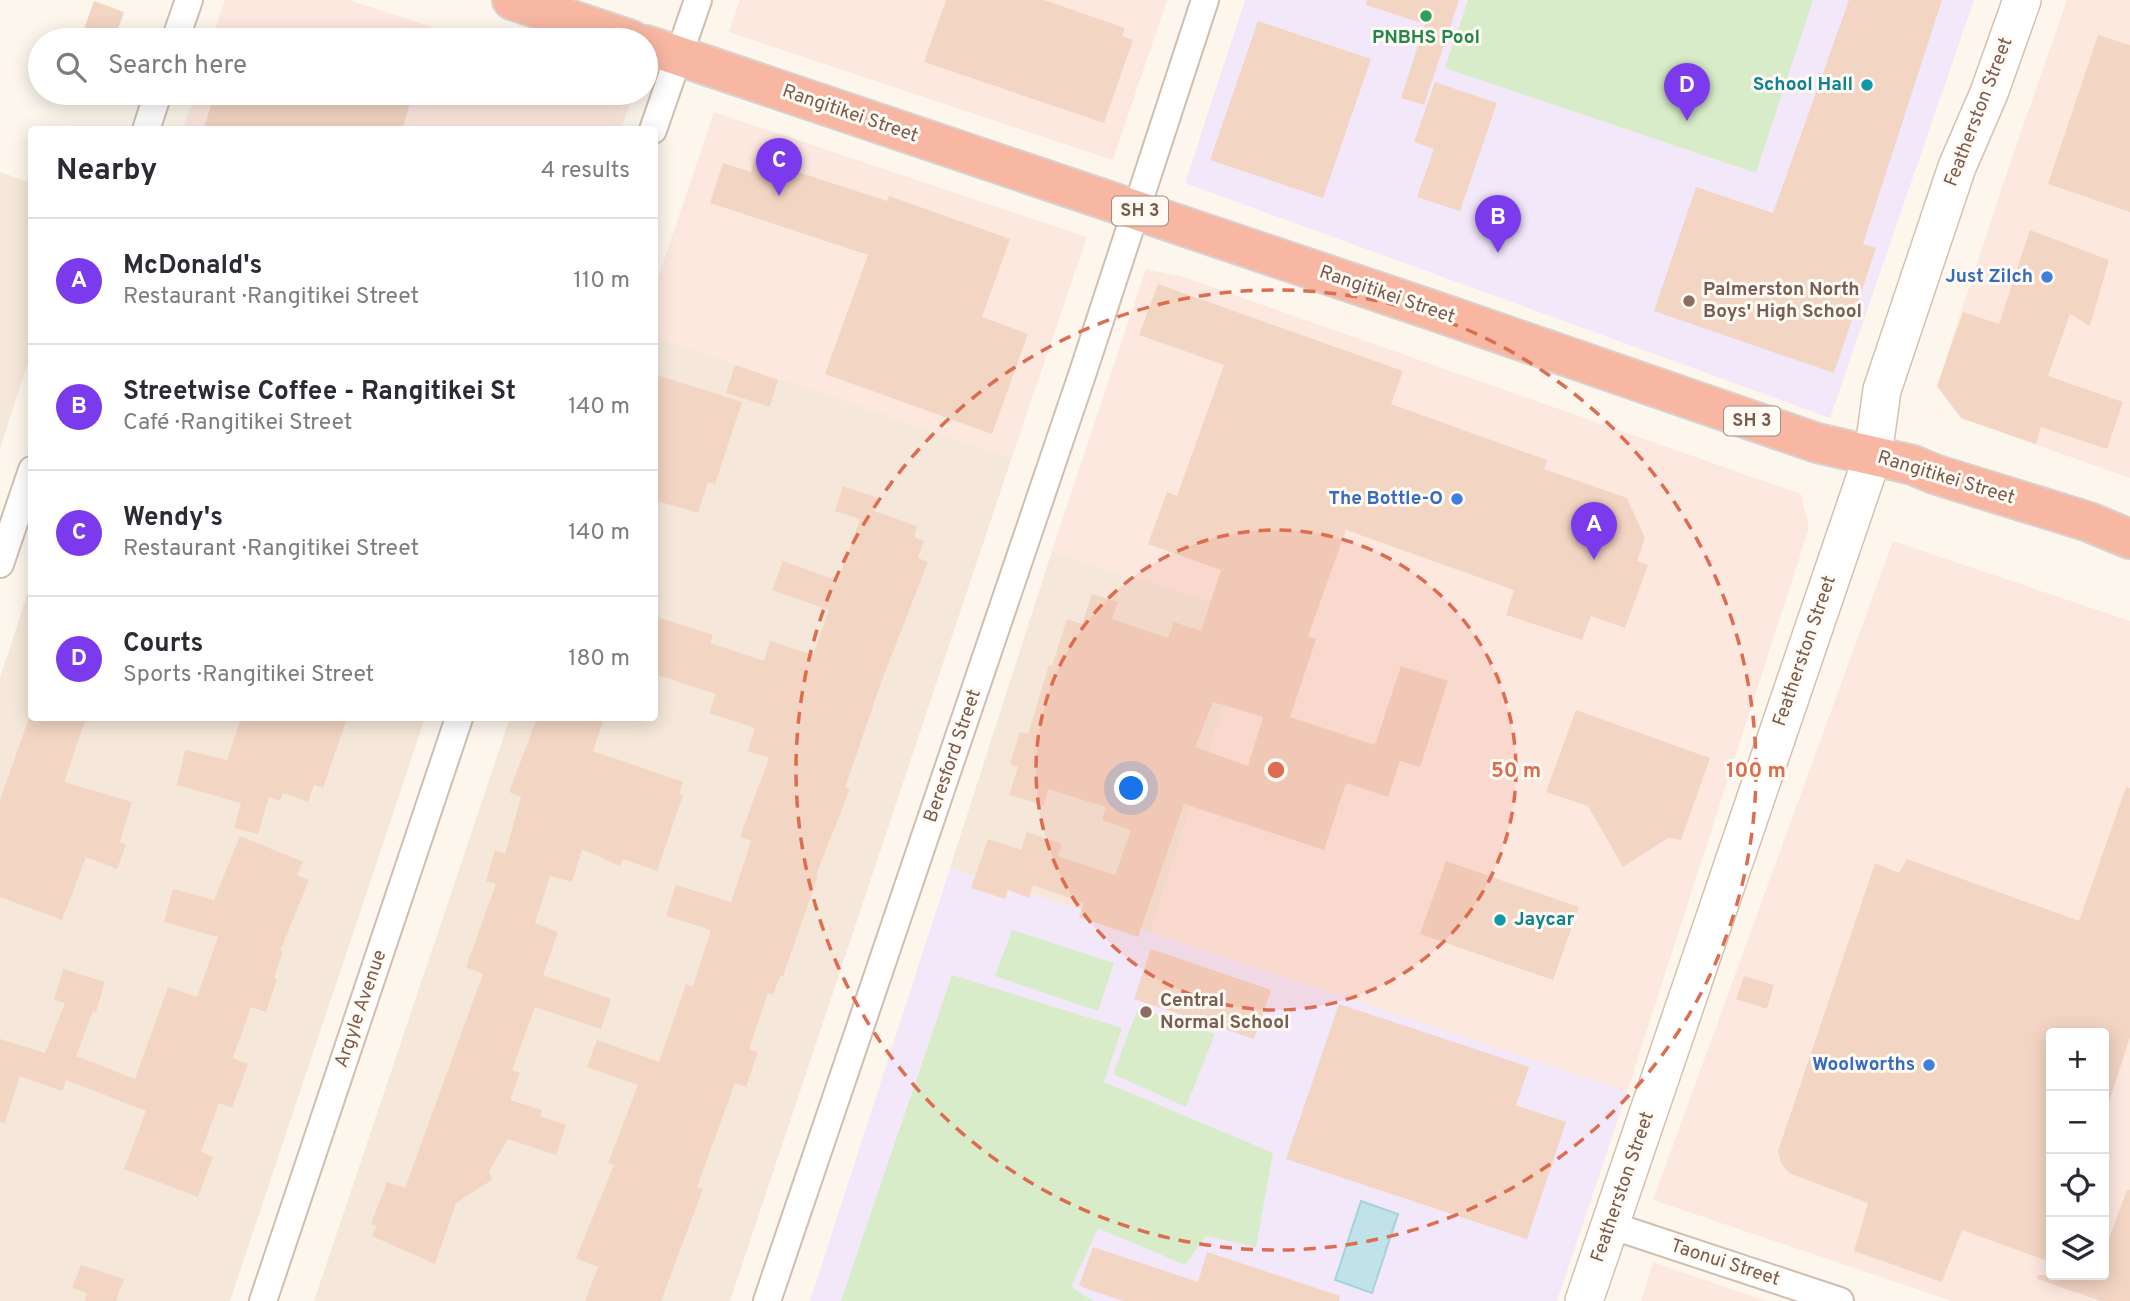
<!DOCTYPE html>
<meta charset="utf-8">
<style>
body{margin:0;font-family:Overpass,sans-serif;background:#f2f2f3;color:#2b2b33}
.controls{position:absolute;right:21px;bottom:21px;display:grid;overflow:hidden;border-radius:7px;box-shadow:0 4px 18px #0003}
.controls button{width:63px;height:63px;display:grid;place-items:center;padding:0;border:0;border-bottom:2px solid #e1e1e2;background:#fff;color:#2b2b33;font:35px sans-serif}
.you{position:absolute;left:1132px;top:789px;width:24px;height:24px;margin:-18px;border:5px solid #fff;border-radius:50%;background:#1a73e8;box-shadow:0 0 0 10px #1a73e833}
.badge{display:grid;place-items:center;width:46px;height:46px;border-radius:50%;background:#7c3aed;color:#fff;font-size:23px;font-weight:700}
.pin{position:absolute;translate:-50% -58px;filter:drop-shadow(0 2px 4px #0008)}
.pin::after{content:'';position:absolute;top:37px;width:24px;height:21px;background:inherit;clip-path:polygon(0 0,100% 0,50% 100%)}
.list{margin:0;padding:0;list-style:none}
h2{display:flex;justify-content:space-between;align-items:center;height:91px;margin:0;padding:0 28px;font-size:30px}
h2 small{font-size:23px;font-weight:400;color:#7c7c81}
.list li{display:grid;grid-template-columns:46px 1fr auto;gap:21px;align-items:center;box-sizing:border-box;height:126px;padding:0 28px;border-top:2px solid #e1e1e2}
.list b{display:block;font-size:26px;white-space:nowrap}
.list p{margin:0;font-size:23px;white-space:nowrap;color:#7c7c81}
.list em{font-size:23px;font-style:normal;color:#7c7c81}
.icon{flex:none;width:38px;height:38px;fill:none;stroke:currentColor;stroke-width:2;stroke-linecap:round;stroke-linejoin:round}
.map{position:relative;flex:none;width:2130px;height:1301px;overflow:hidden}
.search{position:absolute;background:#fff;box-shadow:0 4px 18px #0003;left:28px;top:28px;width:630px;height:77px;display:flex;align-items:center;gap:18px;box-sizing:border-box;padding:0 24px;border-radius:38px;color:#7c7c81;font-size:26px}
.panel{position:absolute;background:#fff;box-shadow:0 4px 18px #0003;left:28px;top:126px;width:630px;height:595px;border-radius:7px}
.map>svg:first-child{display:block}
.residential{fill:#f5e8da}
.commercial{fill:#fde8e0;fill-rule:evenodd}
.education{fill:#f3e8fa}
.green{fill:#d8ecc9}
.water{fill:#bfe3e8;stroke:#a5d3da;stroke-width:2}
.building{fill:#f3d5c3;fill-rule:evenodd}
.lines{fill:none;stroke-linecap:round;stroke-linejoin:round}
.street-casing{stroke:#d1beb0;stroke-width:30}
.secondary-casing{stroke:#d6c0b0;stroke-width:40}
.highway-casing{stroke:#dad1cd;stroke-width:42}
.street{stroke:#fff;stroke-width:26}
.secondary{stroke:#fff;stroke-width:37}
.highway{stroke:#f7b7a3;stroke-width:38}
.ring{fill:none;stroke:#dc6d51;stroke-width:3.5;stroke-dasharray:12 9}
.leisure-dot{fill:#2e9e5b;stroke:#fffaf3;stroke-width:2.5}
.culture-dot{fill:#0f9aa8;stroke:#fffaf3;stroke-width:2.5}
.shop-dot{fill:#3f7fe0;stroke:#fffaf3;stroke-width:2.5}
.education-dot{fill:#8d6e63;stroke:#fffaf3;stroke-width:2.5}
.labels{text-anchor:middle;dominant-baseline:central;stroke-width:6;stroke-linejoin:round;paint-order:stroke}
.shield{fill:#fffaf3;stroke:#a28b7f;stroke-width:2}
.shield-label{font-size:18px;font-weight:bold;fill:#7a5c4d}
.leisure-label{font-size:19px;font-weight:bold;fill:#27864d;stroke:#fffaf3}
.culture-label{font-size:19px;font-weight:bold;fill:#0d838f;stroke:#fffaf3;text-anchor:end}
.street-label{font-size:19px;fill:#7a5c4d;stroke:#fffaf3}
.shop-label{font-size:19px;font-weight:bold;fill:#366cbe;stroke:#fffaf3;text-anchor:end}
.education-label{font-size:19px;font-weight:bold;fill:#785e54;stroke:#fffaf3;text-anchor:start}
.centre{fill:#dc6d51;stroke:#fffaf3;stroke-width:3.5}
.ring-label{font-size:21px;text-anchor:middle;font-weight:bold;fill:#dc6d51;stroke:#fffaf3;stroke-width:6;stroke-linejoin:round;paint-order:stroke}
</style>
<div class="map">
<svg width="2130" height="1301" viewBox="0 0 2130 1301">
<rect width="100%" height="100%" fill="#fdf6ec"/>
<path class="residential" d="M0,172l32,11 -1,170 -31,96z
M655,337l357,120 -282,844h-416l196,-583h144z
M1052,551l201,65 -103,316 -200,-64z
M31,583l1,135h393l-195,583h-230v-623z"/>
<path class="commercial" d="M225,0h124l123,40h-260z
M740,0h427l-54,160 -384,-128z
M2067,0h63v478l-169,-60 -24,-32 67,-205z
M195,93h436l2,1 -12,35 -439,1z
M714,112l373,125 -75,220 -357,-120v-50z
M1146,269l37,8 618,217 8,34 -182,564 -477,-160 102,-316 -200,-65z
M1893,541l237,80v680h-178l-299,-101zM2051,1033h53v242h-53z
M1653,1262l113,39h-125z"/>
<path class="education" d="M1245,0h729l-144,418 -645,-235z
M950,868l200,64 477,160 -70,209h-747z"/>
<path class="green" d="M1468,0h345l-57,173 -311,-105z
M1012,930l102,33 -16,48 -103,-35z
M952,975l170,53 -18,54 169,71 -17,94 -50,-11 -21,29 -87,-37 -27,59 22,14h-252z
M1138,1008l77,26 -29,73 -73,-33z"/>
<path class="water" d="M1361,1201l37,13 -26,79 -37,-13z"/>
<path class="building" d="M946,0h98l81,28 -3,8 11,4 -29,83 -180,-61z
M1367,0h92l-35,105 -23,-7 24,-74 -59,-19z
M1849,0h93l-79,244 13,4 -42,125 -180,-62 42,-124 77,26z
M94,1l30,11 -10,28h-34z
M1258,21l113,38 -48,139 -113,-38z
M2098,35l32,10v167l-82,-28z
M1435,82l62,21 -37,108 -43,-14 17,-48 -20,-7z
M215,93h198l-11,37h-199z
M755,158l132,43 2,-5 121,43 -28,78 46,17 -36,100 -167,-60 43,-119 -158,-52 13,-40 28,9z
M2030,230l79,30 -19,66 -20,-12 -22,62 75,26 -16,47 -66,-22 -5,17 -75,-26 -24,-32 26,-74 36,12z
M1158,284l245,87 -12,33 156,56 -3,9 83,29 18,40 -8,23 11,4 -23,63 -34,-12 -9,24 -76,-25 8,-25 -168,-60 -38,106 8,3 -26,78 85,28 26,-79 47,15 -28,86 -20,-6 -12,36 -42,-14 -22,67 -140,-46 -46,133 -59,-20 5,-14 -51,-18 -4,13 -21,-8 -3,9 -34,-11 17,-49 33,11 6,-18 35,12 -4,12 57,19 16,-45 -29,-10 4,-13 -58,-18 -4,16 -35,-10 9,-28 -8,-3 10,-32 8,2 21,-69 3,1 15,-47 15,5 10,-30 26,8 -6,17 56,19 6,-16 27,9 20,-61 -73,-26 19,-52 10,4 47,-131 -85,-30zM1213,702l50,15 -15,49 -53,-19z
M735,365l43,15 -8,27 -44,-14z
M654,374l88,28 -27,82 -7,-2 -10,31 -44,-13z
M843,486l35,12 -4,13 43,15 -3,11 10,4 -6,17 10,4 -45,115 -38,111 5,1 -34,86 2,1 -35,100h-3l-7,19 -5,-2 -19,56 9,3 -12,35 -11,-4 -38,104 6,2 -42,112h-76l13,-34 -22,-9 38,-93 -6,-2 30,-78 -51,-18 10,-27 62,22 27,-78 7,2 18,-56 -45,-14 10,-31 55,17 20,-61 -11,-4 29,-79 -21,-7 7,-23 -46,-15 7,-19 -62,-20v-58l59,19 -3,8 54,18 6,-20 43,14 16,-45 -57,-20 11,-29 55,20 22,-62 -25,-8z
M1576,710l134,48 -29,82 -13,-2 -45,29 -35,-61 -42,-14z
M29,718h57l-22,64 68,20 -12,40 6,3 -9,24 -31,-12 -24,63 -62,-23v-97z
M241,718h106l-24,70 -9,-3 -6,17 -25,-9 -3,8 -11,-4 -11,37 -24,-6 7,-25 -64,-18 8,-35 42,10z
M537,718h67l-11,33 90,31 -4,12 4,1 -26,76 -34,-12 -3,7 -38,-17 -10,33 -22,-6 -15,47 23,9 -15,43 68,24 -10,30 -66,-22 -23,63 8,3 -10,27 32,10 -2,6 26,9 -10,30 -48,-16 -19,32 3,9 -36,23 -21,61 -63,-28 5,-10 -6,-2 16,-42 18,6 78,-214 -17,-7 30,-83 -10,-3 9,-31 10,4 16,-57 -12,-5z
M2126,787l4,1v249l-21,65 -5,-1v-68h-53v229l-89,-32 -20,52 -88,-31 14,-48 -79,-30 -8,-10 -3,-12 97,-288 24,10 8,-14 172,62z
M240,836l63,26 -6,13 12,5 -29,71h3l-9,27 3,1 -11,33 -15,-5 -18,51 15,6 -16,44 -13,-5 -18,49 12,5 -15,40 -74,-28 22,-58 -80,-31 -4,11 -42,-15 -15,47 -5,-1v-83l45,14 20,-50 -11,-3 9,-31 42,13 -9,30 -3,-1 -17,45 59,23 33,-92 29,10 21,-60 -54,-15 9,-33 41,11z
M1446,861l133,46 -26,73 -133,-46z
M1151,949l120,41 -17,49 -120,-40z
M1744,976l30,9 -7,24 -31,-10z
M1339,1004l190,63 -13,38 50,17 -39,117 -241,-80z
M2127,1190h3v111h-29l-64,-22 1,-4h66v-38l5,1z
M1093,1247l105,35 9,-30 133,44 -1,5h-216l-44,-15z
M81,1265l43,14 -8,22h-31l2,-8 -15,-5z"/>
<g class="lines">
<defs>
<path id="street" d="M175,40l14,-40
M146,130l12,-37
M653,130l45,-130
M0,564l32,-94
M1610,1225l230,76
M263,1301l196,-583
M767,1301l315,-926 123,-375"/>
<path id="secondary" d="M1584,1301l289,-846 9,-65 75,-223 32,-74 33,-93"/>
<path id="highway" d="M512,0l119,40
M646,45l786,265 385,133 96,22 21,9 155,48 41,17"/>
</defs>
<use href="#street" class="street-casing"/>
<use href="#secondary" class="secondary-casing"/>
<use href="#highway" class="highway-casing"/>
<use href="#street" class="street"/>
<use href="#secondary" class="secondary"/>
<use href="#highway" class="highway"/>
</g>
<circle cx="1276" cy="770" r="240" fill="#dc6d51" fill-opacity=".12"/>
<g class="ring">
<circle cx="1276" cy="770" r="240"/>
<circle cx="1276" cy="770" r="480"/>
</g>
<circle class="leisure-dot" cx="1426" cy="16" r="7"/>
<g class="culture-dot">
<circle cx="1867" cy="85" r="7"/>
<circle cx="1500" cy="920" r="7"/>
</g>
<g class="shop-dot">
<circle cx="2047" cy="277" r="7"/>
<circle cx="1457" cy="499" r="7"/>
<circle cx="1929" cy="1065" r="7"/>
</g>
<g class="education-dot">
<circle cx="1689" cy="301" r="7"/>
<circle cx="1146" cy="1012" r="7"/>
</g>
<g class="labels">
<g class="shield">
<rect x="1112" y="196.5" width="56" height="29" rx="5"/>
<rect x="1724" y="406.5" width="56" height="29" rx="5"/>
</g>
<g class="shield-label">
<text x="1140" y="211">SH 3</text>
<text x="1752" y="421">SH 3</text>
</g>
<g class="leisure-label">
<text x="1426" y="38">PNBHS Pool</text>
</g>
<g class="culture-label">
<text x="1853" y="85">School Hall</text>
<text x="1514" y="920" text-anchor="start">Jaycar</text>
</g>
<g class="street-label">
<text transform="translate(1979 112) rotate(-69)">Featherston Street</text>
<text transform="translate(850 114) rotate(19)">Rangitikei Street</text>
<text transform="translate(1387 295) rotate(19)">Rangitikei Street</text>
<text transform="translate(1946 478) rotate(17)">Rangitikei Street</text>
<text transform="translate(1805 651) rotate(-71)">Featherston Street</text>
<text transform="translate(953 756) rotate(-71)">Beresford Street</text>
<text transform="translate(361 1009) rotate(-71)">Argyle Avenue</text>
<text transform="translate(1623 1187) rotate(-71)">Featherston Street</text>
<text transform="translate(1725 1263) rotate(18)">Taonui Street</text>
</g>
<g class="shop-label">
<text x="2033" y="277">Just Zilch</text>
<text x="1443" y="499">The Bottle-O</text>
<text x="1915" y="1065">Woolworths</text>
</g>
<g class="education-label">
<text x="1703" y="290">Palmerston North<tspan x="1703" dy="22">Boys' High School</tspan></text>
<text x="1160" y="1001">Central<tspan x="1160" dy="22">Normal School</tspan></text>
</g>
</g>
<circle cx="1276" cy="770" r="10" class="centre"/>
<g class="ring-label">
<text x="1516" y="777">50 m</text>
<text x="1756" y="777">100 m</text>
</g>
</svg>
<div class="controls">
<button>+</button>
<button>−</button>
<button><svg class="icon" aria-label="locate" viewBox="0 0 24 24"><circle cx="12" cy="12" r="6"/><path d="M12 2v4M12 18v4M2 12h4M18 12h4"/></svg></button>
<button><svg class="icon" aria-label="layers" viewBox="0 0 24 24"><path d="M12 4l9 5-9 5-9-5zM3 14l9 5 9-5"/></svg></button>
</div>
<div class="you"></div>
<div class="pin badge" style="left:1594px;top:560px">A</div>
<div class="pin badge" style="left:1498px;top:253px">B</div>
<div class="pin badge" style="left:779px;top:196px">C</div>
<div class="pin badge" style="left:1687px;top:121px">D</div>
<div class="search"><svg class="icon" aria-label="search" viewBox="0 0 24 24"><circle cx="10" cy="10" r="6"/><path d="M15 15l6 6"/></svg>Search here</div>
<section class="panel">
<h2>Nearby<small>4 results</small></h2>
<ul class="list">
<li><span class="badge">A</span><div><b>McDonald's</b><p>Restaurant · Rangitikei Street</p></div><em>110 m</em></li>
<li><span class="badge">B</span><div><b>Streetwise Coffee - Rangitikei St</b><p>Café · Rangitikei Street</p></div><em>140 m</em></li>
<li><span class="badge">C</span><div><b>Wendy's</b><p>Restaurant · Rangitikei Street</p></div><em>140 m</em></li>
<li><span class="badge">D</span><div><b>Courts</b><p>Sports · Rangitikei Street</p></div><em>180 m</em></li>
</ul>
</section>
</div>
